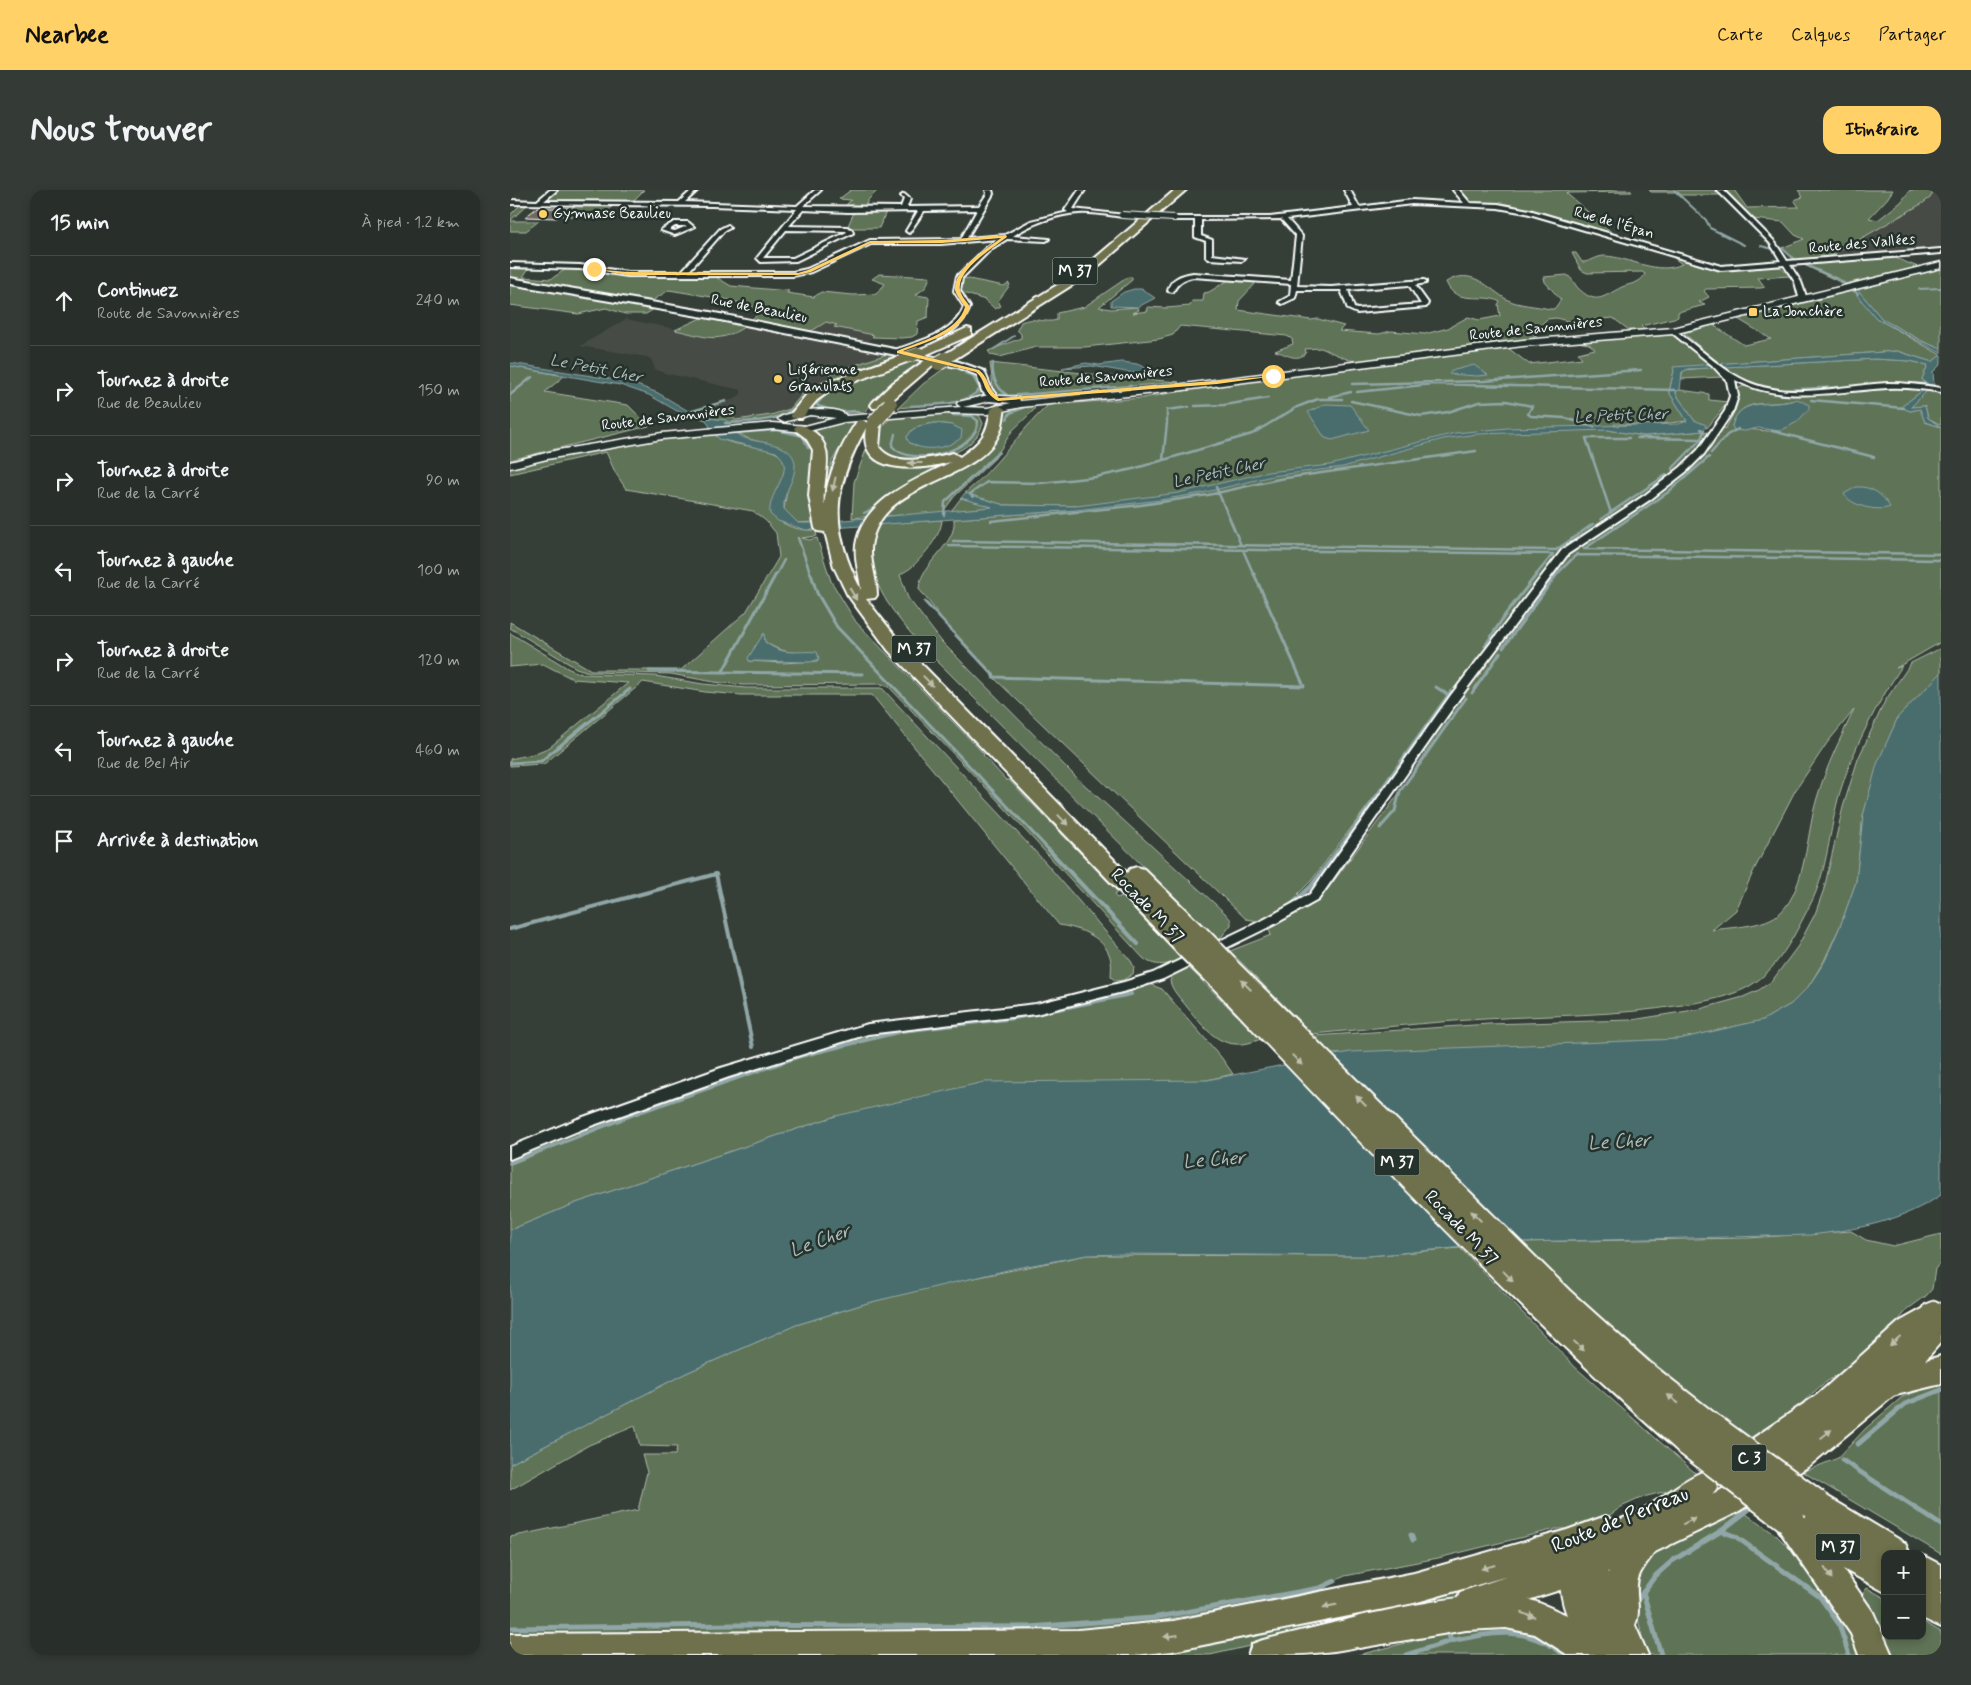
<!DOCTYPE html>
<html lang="fr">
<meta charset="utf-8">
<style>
body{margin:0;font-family:Mynerve,sans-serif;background:#343a35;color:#f1f3f6}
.controls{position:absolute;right:15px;bottom:15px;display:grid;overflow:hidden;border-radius:10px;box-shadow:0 2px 8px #0003}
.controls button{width:45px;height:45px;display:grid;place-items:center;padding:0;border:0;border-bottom:1px solid #444a46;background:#282e29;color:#f1f3f6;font:25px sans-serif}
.stop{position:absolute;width:15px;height:15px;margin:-11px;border:4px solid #ffd166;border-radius:50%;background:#fff}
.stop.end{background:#ffd166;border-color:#fff;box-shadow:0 1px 5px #0008}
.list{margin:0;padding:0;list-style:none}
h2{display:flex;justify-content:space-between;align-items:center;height:65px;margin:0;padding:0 20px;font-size:21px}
h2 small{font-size:16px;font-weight:400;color:#a5a8a8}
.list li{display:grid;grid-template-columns:32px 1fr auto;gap:15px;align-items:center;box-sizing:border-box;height:90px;padding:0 20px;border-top:1px solid #444a46}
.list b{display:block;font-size:19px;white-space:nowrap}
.list p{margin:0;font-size:16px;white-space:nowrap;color:#a5a8a8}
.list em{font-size:16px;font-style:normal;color:#a5a8a8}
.icon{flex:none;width:28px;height:28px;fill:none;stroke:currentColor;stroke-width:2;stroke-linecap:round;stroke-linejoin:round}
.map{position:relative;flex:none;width:1431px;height:1465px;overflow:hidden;border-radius:15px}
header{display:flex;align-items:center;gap:30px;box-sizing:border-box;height:70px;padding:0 25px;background:#ffd166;color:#111}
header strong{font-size:24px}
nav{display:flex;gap:28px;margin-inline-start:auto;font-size:18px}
.intro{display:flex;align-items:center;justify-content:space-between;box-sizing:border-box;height:120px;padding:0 30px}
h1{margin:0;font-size:35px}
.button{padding:12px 22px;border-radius:15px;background:#ffd166;color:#111;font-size:18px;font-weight:700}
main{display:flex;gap:30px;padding:0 30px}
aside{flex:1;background:#282e29;border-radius:15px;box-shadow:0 2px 8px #0003}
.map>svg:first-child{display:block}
.built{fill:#474b44}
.green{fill:#5e7357;stroke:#aeb9ab;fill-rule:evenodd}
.water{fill:#486c6d;stroke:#91a7a7}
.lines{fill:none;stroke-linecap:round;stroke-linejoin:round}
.stream-far4{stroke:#91a7a7;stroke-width:2}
.stream-far3{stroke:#91a7a7;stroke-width:2.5}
.stream-far2{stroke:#91a7a7;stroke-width:3}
.stream-far1{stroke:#91a7a7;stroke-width:4}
.stream{stroke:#91a7a7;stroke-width:5}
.building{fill:#706861;stroke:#fff}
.minor-casing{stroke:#fff;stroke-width:4}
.tertiary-casing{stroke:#fff;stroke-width:4}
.secondary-casing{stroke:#fff;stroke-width:3}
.primary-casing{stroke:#fff;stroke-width:4}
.trunk-casing{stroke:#fff;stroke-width:4}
.minor{fill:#26332d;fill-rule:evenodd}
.tertiary{fill:#26332d;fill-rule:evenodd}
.secondary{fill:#26332d;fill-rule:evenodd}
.primary{fill:#6e714b;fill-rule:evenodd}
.trunk{fill:#6e714b;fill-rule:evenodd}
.minor-bridge-casing{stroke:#fff;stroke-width:8;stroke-linecap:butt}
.trunk-bridge-far3-casing{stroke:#fff;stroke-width:12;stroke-linecap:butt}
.trunk-bridge-far2-casing{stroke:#fff;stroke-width:16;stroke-linecap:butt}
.trunk-bridge-far1-casing{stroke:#fff;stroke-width:26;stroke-linecap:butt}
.trunk-bridge-casing{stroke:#fff;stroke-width:33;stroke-linecap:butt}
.minor-bridge{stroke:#26332d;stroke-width:6}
.trunk-bridge-far3{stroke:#6e714b;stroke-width:11}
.trunk-bridge-far2{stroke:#6e714b;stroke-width:14}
.trunk-bridge-far1{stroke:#6e714b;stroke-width:22}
.trunk-bridge{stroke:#6e714b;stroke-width:29}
.oneway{fill:#bebfae}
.route{fill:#ffd166}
.poi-dot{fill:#ffd166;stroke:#26332d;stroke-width:2}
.labels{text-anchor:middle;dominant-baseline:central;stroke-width:5;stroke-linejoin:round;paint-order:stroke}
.far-poi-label{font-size:15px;fill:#fff;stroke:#26332d;text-anchor:start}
.far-street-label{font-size:15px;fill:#fff;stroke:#26332d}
.shield{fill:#26332d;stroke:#bec2c0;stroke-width:1}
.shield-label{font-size:16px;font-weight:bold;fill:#fff}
.far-water-label{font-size:16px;font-style:italic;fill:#adbdbd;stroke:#26332d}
.street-label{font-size:18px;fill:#fff;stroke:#26332d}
.water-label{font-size:19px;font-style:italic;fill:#adbdbd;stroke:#26332d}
.near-street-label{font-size:21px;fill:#fff;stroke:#26332d}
</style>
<header>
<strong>Nearbee</strong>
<nav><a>Carte</a><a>Calques</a><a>Partager</a></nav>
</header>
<div class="intro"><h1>Nous trouver</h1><a class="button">Itinéraire</a></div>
<main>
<aside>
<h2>15 min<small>À pied · 1.2 km</small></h2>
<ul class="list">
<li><svg class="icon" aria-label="ahead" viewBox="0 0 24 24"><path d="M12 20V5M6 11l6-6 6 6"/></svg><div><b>Continuez</b><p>Route de Savonnières</p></div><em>240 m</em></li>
<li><svg class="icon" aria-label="right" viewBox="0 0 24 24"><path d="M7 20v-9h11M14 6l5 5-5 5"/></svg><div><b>Tournez à droite</b><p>Rue de Beaulieu</p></div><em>150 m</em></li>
<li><svg class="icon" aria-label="right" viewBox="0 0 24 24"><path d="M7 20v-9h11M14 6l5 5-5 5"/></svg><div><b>Tournez à droite</b><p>Rue de la Carré</p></div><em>90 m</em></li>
<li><svg class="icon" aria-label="left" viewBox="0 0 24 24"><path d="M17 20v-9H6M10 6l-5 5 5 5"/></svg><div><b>Tournez à gauche</b><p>Rue de la Carré</p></div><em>100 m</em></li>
<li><svg class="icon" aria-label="right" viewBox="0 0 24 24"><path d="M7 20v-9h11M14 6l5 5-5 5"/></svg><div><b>Tournez à droite</b><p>Rue de la Carré</p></div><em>120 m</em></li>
<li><svg class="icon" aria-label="left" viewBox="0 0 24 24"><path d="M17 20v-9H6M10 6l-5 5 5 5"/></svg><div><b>Tournez à gauche</b><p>Rue de Bel Air</p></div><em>460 m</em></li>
<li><svg class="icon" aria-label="arrive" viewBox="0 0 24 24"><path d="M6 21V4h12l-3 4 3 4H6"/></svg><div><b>Arrivée à destination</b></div></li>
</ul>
</aside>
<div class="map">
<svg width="1431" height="1465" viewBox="0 0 1431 1465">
<rect width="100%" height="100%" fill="#353e37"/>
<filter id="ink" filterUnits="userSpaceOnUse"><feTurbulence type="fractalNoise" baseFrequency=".02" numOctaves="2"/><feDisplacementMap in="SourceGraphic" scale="10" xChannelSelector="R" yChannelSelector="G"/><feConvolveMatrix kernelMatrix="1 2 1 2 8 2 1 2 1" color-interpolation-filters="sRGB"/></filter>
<g filter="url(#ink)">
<path class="built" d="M1425,0l6,1v56l-112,10 94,-54 7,-5z
M116,129l93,19 12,-2 13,-9 33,6 5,-3 108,23 -61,21 5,3 -31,16 -13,16 -24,8 -30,3 -10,-7 -14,1 -5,-6 27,-9 7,-5v-4l-77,-17 -9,-4 -4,-10 -4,-2 -67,-11z
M316,132l12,3 -3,2 39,8 -7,8 -57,-11z"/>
<path class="green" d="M46,0h88l-11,11 -88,-1z
M341,0h27l-10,10 -4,8h-21l8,-8 -12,-1z
M945,0h175l2,2 -66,1 50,43 -103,-28 -44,-3z
M1139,0h71l4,5h-43l-3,-3h-27z
M1216,0h8l13,18 52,-1 -5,-7 9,-3 -5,-7h95l-6,9 -18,19 9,2 23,-18 9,-12h25l-5,8 -7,5 -94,54 -33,4 -14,-13 22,-9 -9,-4 -12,-13 -30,-3 -14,-11z
M11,14h7l-18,17h29l-13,10h-16v-16z
M63,17h39l-10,10 -40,-1z
M344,22h32l-7,16h-32z
M1062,63h4l6,9c9,0 14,-6 23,-6 24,1 53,20 77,8l-8,-6 11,1 30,10 65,-2 10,9 -32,2 7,9 -4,1 -55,1 -2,2 5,6 -10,5 6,3 -27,7v5l-37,9 5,5 -17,-1 -16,-12 -42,4 -15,-4 -9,1 -13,13 3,4 -4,1 3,3 -171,21 -16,-1 -28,-12 -16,1 1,4c-10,10 -21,0 -31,-2l18,-7 -1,-5 -5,-3 -107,-10 -7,9 -14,4 -74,8h-49l-36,10 -9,-2 -3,-4 33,-13v-4l-4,-4 4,-8c13,-6 24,2 36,-2v-7l27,-6 44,-30h4v3l-33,27 12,2 27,-2 1,3 -6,3 15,-2 -1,-4 19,1 24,-2 2,-5h11l1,-8 5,-1 21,-13 23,3 2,2 -16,17 -1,9 73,10 7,-1 26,7 -5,5 40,3 12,-3 34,3 23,-6 20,-11 11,3 21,-4 -2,-12 2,-2c-15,-10 -45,5 -54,-20 27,-16 42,7 62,18 9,5 30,6 42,9h4l7,-9 -16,-18 -1,-5 23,-2c5,3 7,8 10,12 19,19 25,10 45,0 9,-4 18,-3 23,-13l-3,-2 -55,1 -6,-3z
M1383,67l25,10 -74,17 -42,-20z
M0,75h21l-8,12 28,2 18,-12 48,6h92l22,13 58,5 -2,2 27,4 7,-5 32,3 23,-1 9,-10 -13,-5 7,-5 51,3 -4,10 -10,8 13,2 -1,20 -10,4 -1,13 -5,3 -10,1 -30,-1 2,-2 -40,-8 3,-2 -11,-3 -16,10 -59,-12 12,-10 -33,-10 -61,-10 -22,14 12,2 -13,8h-21l-19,-6 -28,6 -68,-9z
M1431,78v81l-19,-8 -40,-22 -25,-30z
M449,87l45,9 5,-3 1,2 -12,16 3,5 -6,3 -10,-9 -28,-9z
M1345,100l21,28 65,37 -9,7 -35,-11 -178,13 -35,-31 29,-8 31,20 27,-6 -33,-20z
M193,127l41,10c-27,18 -39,9 -69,3z
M1163,145l41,29 -40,7 -5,21 18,29 -34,4 -38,-1 -7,6 36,6 60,-5 -1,2 23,-5c6,-13 15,-24 11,-39l6,-3 47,7 106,-6 30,1 -25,19 9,4 10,-2 5,13 16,5v215l-45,26 6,-2c-26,40 -48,80 -62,126 -11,37 -12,79 -30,113 -16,31 -33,68 -66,84 -19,9 -42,13 -62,16 -65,11 -132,10 -197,14 -58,3 -115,10 -173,15l-82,-83 41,-16 -5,-13 -20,-3 -253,-242 -2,-2h4l-36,-35 -40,-51c1,-27 38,-43 35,-70l122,-9 1,-4 -73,-1 -39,-12c32,-26 53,-60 83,-88l95,-7 57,-10 308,-40 21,16 53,-6 -4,-5 17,-4 -6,-5 -17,-3zM1287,209l-17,32c-11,1 -37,-2 -48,-5 9,-33 41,-17 65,-27zM1344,520c-14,29 -28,57 -37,88 -10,32 -11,90 -36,114 -16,15 -49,15 -69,18l24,-20 18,-40 41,-79 32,-48zM906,552l11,14 -100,134 -19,18 -10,-14 13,-13z
M380,163l13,3 -64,23 -53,36 -12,4 -45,5 -6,-4 -19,-3 22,-4 10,7 35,-5 19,-6 13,-16 30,-15 -4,-4z
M404,168l10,2 -30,23 -30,29 -27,2 -19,-5 -12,1 16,-16z
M1365,169l35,2 18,4 -6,14 4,5 -151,7 -25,-6 -27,-18z
M480,173l138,15 51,4 -170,15 -12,-3 -4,-7z
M440,174l15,6 -1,2 9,2 8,13 -1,7 -13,7 -69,7 25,-24z
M0,176l54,10 -19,16 83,13 21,21 -139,34z
M1206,177l7,10 -42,2 2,-9z
M1419,199l12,4v32l-13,-7 -3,-12 -15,1z
M1170,200l29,4v6l19,2 -21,26 -13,-8 -18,-26v-3z
M525,215l-1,5 -22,21 -17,27 -41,39 -12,16 -58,3 20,-20 67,-37 32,-47 6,-3z
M444,221l25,4 4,8c-9,38 -81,49 -106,24l3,-17 11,-13zM425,233l17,2 10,6 -51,13 -4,-7 5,-7 7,-4z
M347,229l-25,42 -9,42 -12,-72 17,-7z
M254,238c12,1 27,1 38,6 20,7 13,70 12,88l-16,1 -14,-14 3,-18 7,-19 -13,-25 -32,-8 -15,-8z
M203,243c20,18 50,8 71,25 7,15 -16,37 -13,56 12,12 27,17 44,16l2,6 -15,2 7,2 8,-2 14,43 25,41 128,132 -1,1 23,25h3l109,112 -4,3 3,3 5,-2 60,63c-13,6 -27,9 -39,-1l-156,-169 -99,-103 -7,-2 -138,1 -29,-3 -43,-8 -82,-2 -13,-4 -66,-40v-6l81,48h90l65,-58 33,-55 -3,-24 -10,-12 -13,-10 -127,-22 -11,-17 -9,-20 -96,22v-6l118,-26zM254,448l1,4c15,10 30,12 47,10l6,9 -35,2 -34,-2 6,-15z
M357,257l27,16 65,-6 -87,59 -20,2 2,-36z
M451,308l33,9 -43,4z
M432,330c-1,16 -18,35 -29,46 -4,4 -10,6 -13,9l8,23 34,44 134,135 149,136 6,7v5l-13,16 -283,-282c-27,-28 -62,-64 -66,-106 -1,-10 5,-20 10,-29z
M0,443l59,36 13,5 73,2 48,8 43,4h136l163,174 86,99 3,6 -1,7 -10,6 -7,1 -5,-4c0,-5 1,-11 0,-16 -4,-24 -32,-33 -52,-36l-187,-230h-131l-36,-3 -62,-10 -99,82 -34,2v-7l23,-5 17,-7 78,-64 -55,-4 -30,-15 -33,3z
M1431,458v25l-43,44 -20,47 -15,52 -7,66 -15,42 -17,37 -16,26 -17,17 -28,16 -83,19 -348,15 -18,-18 175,-12 143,-4 68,-11 43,-12 16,-7 13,-9 11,-15 15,-20 17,-32 9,-25 19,-82 15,-48 27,-58 26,-38z
M678,777l73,72c-37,15 -52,-5 -74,-32 -6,-8 -15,-16 -17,-26l3,-7z
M639,794l13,5 59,68 12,17 -26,6 -371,36 -260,87 -66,27v-74l64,-26 114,-40 145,-47 69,-15 139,-17 69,-15z
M1341,1041l15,9 27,6 48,-12v28l-6,7 -3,20 -6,7 -18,13 -30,36 -14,13 -41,26 -66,59 -39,-27 -150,-124 -50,-50 230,-4z
M950,1058l115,119 126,111 -18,9 -40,10 -22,10 -15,11 -25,11h-25l-118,29 -93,18 -25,12 -37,10 -135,25 -79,9 -559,5v-100l128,-27 9,-38 -5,-17h33l2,-8 -37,-1 -5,-20 -46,19 -79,45v-26l176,-91 110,-48 71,-22 72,-18 148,-30 281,1z
M1426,1195h5v169l-138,-82 35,-14 27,-29 37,-32z
M1229,1319l37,26 53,53 34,67h-214l-5,-10 -13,-57 16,-36z
M1000,1384h33l-103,29 -230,52h-81z
M1357,1398l18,10v38h37v-15l19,11v23h-52l-7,-25 -21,-34z
M974,1433l49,4 39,28h-214z"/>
<path class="water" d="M624,99h8l13,9 -17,9 -27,-1v-5l13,-9z
M1347,99l25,30 40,22 19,8v4l-65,-35 -19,-23 -2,-5z
M1387,161l35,11 9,-7v9l-8,8 1,13 -8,-1 -4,-5 6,-14 -18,-4 -35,-2 -187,10 -6,3 -2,18 -4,1v3l18,26 12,5 -2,6 -60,5 -36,-6 -131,4 -34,5 -100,28 -71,9 -70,17 -42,7 -84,10 -270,20 -28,-9 -8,-7c-3,-24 29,-44 6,-62l-57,-13 -6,-6 -7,-13 -29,-9 -28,-16 -29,-10 -110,-19v-3l7,1 112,18 29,11 32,19 18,6 18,2c5,6 9,13 16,17 15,7 51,4 53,27 1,16 -13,29 -11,45l14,14h12l182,-16 -31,-9 4,-5 39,12 73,1 101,-13 90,-21 62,-7 125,-32 53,-5 171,-4 8,-3 -18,-29 5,-21 -1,-4z
M612,172l15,2 9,4 1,5 -3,2 -52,-9 -30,2 24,-5 13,2z
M964,175l14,10 -11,1 -28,-2 2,-3z
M1416,198l3,1 -18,18 14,-1 3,12 13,9 -16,-5 -5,-13 -10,2 -9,-4z
M1287,209l12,6v4l-12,13 -17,9 -22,-3 -13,3 -11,-1 -2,-4c8,-32 42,-17 65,-27z
M816,214l24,1c7,9 13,17 19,25l-37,10 -7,-2 -17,-26z
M425,233l17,2 10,5 -1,8c-14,11 -39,15 -53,3l-1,-4 5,-7 7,-4z
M1346,297c16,-1 26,7 34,20 -13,5 -39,-1 -46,-13z
M254,443l1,9c20,15 30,8 52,10l2,7 -8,3 -62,-1 -1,-3z
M1431,483v522c-38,26 -86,35 -131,40l-292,7 -150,14 -245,-2 -36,1 -71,13 -149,35 -71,22 -110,48 -176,91v-234l66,-27 260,-87 148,-34 223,-2 143,-28 329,-13 84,-19 28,-16 17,-17 17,-26 16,-37 15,-42 7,-66 14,-52 21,-47z"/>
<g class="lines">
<path class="stream-far4" d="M1164,0l32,30 3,6
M1200,38l34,17
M1251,56l12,3
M1272,58l14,13
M1366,64l49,-4
M1293,74l37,16 18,14
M1409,99l22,-1
M484,159l20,-13"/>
<path class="stream-far3" d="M483,173c-2,14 4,25 15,33l123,-10
M316,193l35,-13
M1386,193l31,1
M842,194l132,-3 157,-11
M1271,200l81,-4
M847,202l76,-8 241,6
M316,203l-9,11 1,2 21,6 19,-1
M1262,203l21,1
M0,205l22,-18
M819,207l22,-5
M1301,210l93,8
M841,211l70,15 27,-4 31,-10 27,-1 26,5 -4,8 3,2 34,2 29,9
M401,216c22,-2 53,1 69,-17l-8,-14 -7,-2
M685,216l29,-1 44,-7
M179,222l37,-11
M497,229l3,-6 13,-5
M657,231v-11l22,-3
M215,233c24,-2 53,0 72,-17
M1262,241l102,26
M224,243l43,-3 26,6 5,12
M385,244l-3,12c19,23 86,5 86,-25l-6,-5 -19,-1
M1127,248l64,1
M1201,263l16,-18 11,-6
M653,270l4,-37
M1162,279l29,-30 3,-8 -3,-2
M706,297l25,58
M463,307l-3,-3 17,-12 54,1 55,-6 37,-8 119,-35 45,-27 21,-8h24
M354,323l14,-7
M1101,323l-25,-75h43
M434,325l1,-13 54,-50
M1091,329l65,-44
M481,331l150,-16 67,-10 71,-16 197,-28
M288,348l13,37
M443,351l604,9
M439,356l604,8
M1074,359l83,-56 42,-36
M1075,359l356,5
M733,360l11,25
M1046,360l37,-26
M1066,365l365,5
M266,385l8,-15
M1026,385l17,-21
M1046,385l21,-21"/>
<path class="stream-far2" d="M301,384l6,19 20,34 213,224
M415,412l70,75
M975,456l20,-31 32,-41
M993,458l54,-74
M139,481l214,3
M213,481l53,-97
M483,487l311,9 -50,-112
M926,497l12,8
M962,503l28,-40
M0,573l31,-2 89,-72
M870,638l15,-17 5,-20 66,-93
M827,661l114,-160"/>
<path class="stream-far1" d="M539,660l89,94
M780,716l21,-20 27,-36
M0,739l206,-55 37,173
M0,973l132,-52 155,-54 105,-26 113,-13 116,-24"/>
<path class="stream" d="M1348,1254l47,-40 36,-14
M1332,1270l99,65
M1211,1341l14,5 85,61 19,27 10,31
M901,1345l2,5
M1133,1402l18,63
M1129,1408l16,-22 17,-15 49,-30 31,-24
M0,1438l225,-3 294,2 123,-9 168,-30 15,-7
M937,1439l4,12c42,-9 77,-16 114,14
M896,1465l45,-14"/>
</g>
<path class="building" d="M27,18h32l-12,10 -32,-1z"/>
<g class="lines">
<defs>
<path id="minor" d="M40,0h7l-13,11 135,1 13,-12h6l-13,12 112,4 18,-16h6l-18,16 98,1 3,-8 -3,-3 3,-2 6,5 -3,8 72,-1 8,-12 -1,-4h6l1,4 -26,44 38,-3 26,-14 37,-9 -3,-2 14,-20h6l-12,19 52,6 -3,2c-14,-2 -29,-5 -43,-4 -21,1 -49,11 -66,23l36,3 -3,2 -39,-2 -16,10 -29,29 -2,13 10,16c-9,28 -46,39 -72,47l-4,-2 1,-2c24,-9 59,-16 69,-43l-10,-16 3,-15 30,-29 11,-8 -57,5h-70l-60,28 -18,4h-165l-48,-7 -70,-2v-4l70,2 48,7h53l39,-43 8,-4 2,3 -6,3 -36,41h105l14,-3 63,-29 91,-1 16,-29 -53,1 -15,22 -3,-2 12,-20 -70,1 -45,-2 -14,16 58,1 5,3 1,3 -57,28 -35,1 -4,-4 40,-49 -85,-3 -202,-2v-4l27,1zM276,40l60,1 1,1 -54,26h-30z
M834,0h6l9,17 53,-7 52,3 -11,-13h6l11,13 28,1 31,6 192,56 60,-5 -11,-18 -53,-53h6l51,51 13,20 154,-12v4l-151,12 11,17 6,17 -3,2 -5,-4 -4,-15 -11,-17 -63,5 -195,-57 -28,-5 -86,-4 -125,15 15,17 -5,50 34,1 93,-7 2,1v2l-11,2 13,18 -2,4 -69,6 -9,-4 -7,-19h-44l-2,8 -13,6 -3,-2 11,-6 1,-12 -98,-7c-10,2 -16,6 -20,15l-5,-1c2,-13 14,-16 25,-18l98,7 5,-44 -15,-17 -80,1v16l11,4v15l33,4 -3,2 -33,-2 -3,-2v-16l-11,-4v-17h-21l-2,-3h98l83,-10zM899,95l12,19 -64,5 -3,-1 -6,-18z
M164,32h14l6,5 -19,8 -14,-5zM165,36h12l-12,5 -6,-1z
M1161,140h4c26,19 51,45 81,55 42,14 89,0 132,-2 18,0 35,2 53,5v4c-18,-3 -36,-5 -54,-4 -52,3 -104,17 -152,-8l3,16 -5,15 -29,43 -17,17 -36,28 -83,55 -109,145 -141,201 -45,25 -110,54 -33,11 -94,24 -168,20 -139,43 -144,51 -75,31v-12l65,-27 146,-52 147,-44 168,-20 88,-22 29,-9 112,-54 45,-25 141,-199 111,-145 83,-55 36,-28 17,-17 27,-39 5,-15 -3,-15 -15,-16 -41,-33z"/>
<path id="tertiary" d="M0,88l200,34 249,50 25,9 8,19 8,9 -8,2 -10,-10 -5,-16 -20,-8 -247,-49 -200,-34z"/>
<path id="secondary" d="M1431,72v6l-268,66 -150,12 -347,45 -155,16 -33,7 -39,-1 -105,9 -39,10 -32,-3 -111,10 -115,20 -37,9v-6l48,-12 104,-17 111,-10 32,3 31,-8 -26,-3 -27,7 -5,-3c9,-9 61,-15 68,-3l115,-9 -4,-3 1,-2 31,-7 26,2 4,1 1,3 156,-16 347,-45 150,-12zM479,211l22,2 -23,5 -25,-1z"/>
<path id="primary" d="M1425,1112l6,2v38l-43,50 -89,74 -73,47 -81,39 -76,32 -108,34 -11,-4 -4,-11 4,-11 48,-16 -94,27 -241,48 -38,4h-625v-21l568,-4 95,-9 241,-48 153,-43 39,-14 10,5 5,10 -4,8 99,-46 25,-16 -10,-4 -4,-10 4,-10 86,-58 82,-73z
M860,1424l11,4 4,11 -4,11c-43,15 -88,15 -133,15l4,-11 11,-4z"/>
<path id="trunk" d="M665,0h11l-98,85 -138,87h-8l-2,-3 2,-3 138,-85z
M457,138l4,1v6l-48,21h-8l-2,-3z
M398,163l4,1 2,3 -2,3 -82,31 -13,9 -15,18h-10l-2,-3 17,-21 13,-9z
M420,167l6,4 -2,3 -51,44h-10l-2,-3 2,-3 20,-19z
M488,215l7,4c-2,7 -2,16 -5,23 -22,52 -114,46 -128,109 -4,18 5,36 5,54l-2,3 -9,1 34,43 227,231 3,-4 7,-2 7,2 62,61 3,6 -3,6 -12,1 -2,7 -8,2 -8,-2 -288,-300 -41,-56 -13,-27 -9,-35 -8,-1 -2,-3 -6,-32 4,-46 -7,-12 -12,-9 2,-3c7,-1 10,0 15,4 28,17 10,49 13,75 4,-31 16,-58 33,-84l5,-1 6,3 6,-4 5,1 2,3 -2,24c15,21 53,11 74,6l7,4c22,-16 27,-22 31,-48zM356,238c-9,49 55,42 85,34 -35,18 -88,37 -95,83 -2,15 4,30 5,45 -32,-63 -29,-101 5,-162z
M717,768l8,2 335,331 79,71 73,57 5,10 -5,10 -10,5 -9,-4 -4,12 -10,5 -10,-5c-168,-148 -320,-311 -474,-473l-3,-6 3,-6 11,-1 3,-6z
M1425,1111l6,3v33l-10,-4 -10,-19 4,-9z
M1431,1166v28l-53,13 -10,-4 -4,-10 4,-10z
M1192,1282l11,4 4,11c-9,21 -40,37 -60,47l4,8c-6,13 -19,23 -23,37 -4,16 4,31 -3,46l13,30h-80l-33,-21 -29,-6 -40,2 -107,18 -11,-5 -5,-11 5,-11 11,-5c44,-8 123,-28 165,-18 15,4 29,11 43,17 -4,-10 -9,-29 -5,-39l-38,-11 -5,-11 5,-11 11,-5 38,11c18,-24 52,-28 77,-44 17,-11 33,-25 52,-33zM1107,1363l-9,20 -7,-9z
M1305,1299l90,54 5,11h-25v38l-42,-23 30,43 19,43h-33l-8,-21 -72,-104 -4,-11 4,-11 11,-4 12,6 -2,-6 4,-11z
M1412,1365l19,10v62l-19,-9z"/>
</defs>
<use href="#minor" class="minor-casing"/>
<use href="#tertiary" class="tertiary-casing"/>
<use href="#secondary" class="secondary-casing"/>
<use href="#primary" class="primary-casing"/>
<use href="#trunk" class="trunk-casing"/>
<use href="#minor" class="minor"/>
<use href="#tertiary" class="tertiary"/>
<use href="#secondary" class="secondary"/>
<use href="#primary" class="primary"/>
<use href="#trunk" class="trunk"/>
<defs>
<path id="minor-bridge" d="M612,25l52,3"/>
<path id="trunk-bridge-far3" d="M398,167l11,-4"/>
<path id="trunk-bridge-far2" d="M429,173l7,-4
M364,233l16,-19"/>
<path id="trunk-bridge-far1" d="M688,746l29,30
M674,754l29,29"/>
<path id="trunk-bridge" d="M1202,1239l103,75
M1179,1252l101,77"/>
</defs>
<use href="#minor-bridge" class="minor-bridge-casing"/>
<use href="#trunk-bridge-far3" class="trunk-bridge-far3-casing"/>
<use href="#trunk-bridge-far2" class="trunk-bridge-far2-casing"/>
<use href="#trunk-bridge-far1" class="trunk-bridge-far1-casing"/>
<use href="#trunk-bridge" class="trunk-bridge-casing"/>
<use href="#minor-bridge" class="minor-bridge"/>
<use href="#trunk-bridge-far3" class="trunk-bridge-far3"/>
<use href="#trunk-bridge-far2" class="trunk-bridge-far2"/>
<use href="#trunk-bridge-far1" class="trunk-bridge-far1"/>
<use href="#trunk-bridge" class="trunk-bridge"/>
</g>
<defs><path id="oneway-solid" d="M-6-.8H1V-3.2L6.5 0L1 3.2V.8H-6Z" transform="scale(1.25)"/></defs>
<g class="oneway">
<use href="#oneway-solid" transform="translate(405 273) rotate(-180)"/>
<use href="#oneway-solid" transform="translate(324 294) rotate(103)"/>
<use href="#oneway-solid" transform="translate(343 404) rotate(60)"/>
<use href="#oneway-solid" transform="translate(418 491) rotate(46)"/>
<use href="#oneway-solid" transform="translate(553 630) rotate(46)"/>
<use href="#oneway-solid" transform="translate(736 795) rotate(-135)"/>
<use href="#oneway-solid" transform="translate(787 870) rotate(46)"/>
<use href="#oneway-solid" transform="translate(851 911) rotate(-135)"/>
<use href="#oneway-solid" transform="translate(966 1026) rotate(-135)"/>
<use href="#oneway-solid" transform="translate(998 1086) rotate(46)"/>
<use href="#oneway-solid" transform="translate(1385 1151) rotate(137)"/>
<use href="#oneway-solid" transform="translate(1069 1156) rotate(43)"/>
<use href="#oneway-solid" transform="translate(1163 1209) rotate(-142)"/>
<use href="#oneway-solid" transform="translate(1316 1244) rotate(-39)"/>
<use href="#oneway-solid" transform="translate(1179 1331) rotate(-26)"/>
<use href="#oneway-solid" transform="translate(978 1377) rotate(164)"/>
<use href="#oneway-solid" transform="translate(1318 1383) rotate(56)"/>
<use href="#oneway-solid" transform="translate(820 1416) rotate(168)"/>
<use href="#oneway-solid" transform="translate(1018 1425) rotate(17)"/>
<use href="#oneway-solid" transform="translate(661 1446) rotate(173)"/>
</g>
</g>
<path class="route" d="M496,45l1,2c-14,11 -51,33 -47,53 1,6 7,12 10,17 -8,26 -44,35 -67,44l76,19c11,9 7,17 20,28l276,-22 -58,8 -219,17c-17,-10 -11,-20 -22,-29l-79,-19v-2c22,-9 61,-19 68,-44 -3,-5 -9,-12 -10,-17 -2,-21 32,-41 46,-52l-59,5h-71l-60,29 -13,3h-170l-36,-6 36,3 170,1 10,-3 62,-29 72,-1z"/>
<g class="poi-dot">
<circle cx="33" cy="24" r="5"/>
<rect x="1238" y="117" width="10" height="10" rx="2.5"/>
<circle cx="268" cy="189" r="5"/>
</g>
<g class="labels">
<g class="far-poi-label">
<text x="43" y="24">Gymnase Beaulieu</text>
<text x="1253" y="122">La Jonchère</text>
<text x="278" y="180">Ligérienne<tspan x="278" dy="17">Granulats</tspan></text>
</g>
<g class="far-street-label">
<text transform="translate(1104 33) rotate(16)">Rue de l'Épan</text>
<text transform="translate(1352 54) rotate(-5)">Route des Vallées</text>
<text transform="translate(249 119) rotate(11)">Rue de Beaulieu</text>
<text transform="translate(1026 139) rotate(-6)">Route de Savonnières</text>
<text transform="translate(596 187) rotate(-5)">Route de Savonnières</text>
<text transform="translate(158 228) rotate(-7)">Route de Savonnières</text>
</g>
<g class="shield">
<rect x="542.5" y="67.5" width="45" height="27" rx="4"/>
<rect x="381.5" y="445.5" width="45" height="27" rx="4"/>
<rect x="864.5" y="958.5" width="45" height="27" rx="4"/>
<rect x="1221.5" y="1254.5" width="35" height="27" rx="4"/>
<rect x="1305.5" y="1343.5" width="45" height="27" rx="4"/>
</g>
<g class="shield-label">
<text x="565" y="81">M 37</text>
<text x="404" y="459">M 37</text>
<text x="887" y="972">M 37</text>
<text x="1239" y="1268">C 3</text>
<text x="1328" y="1357">M 37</text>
</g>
<g class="far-water-label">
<text transform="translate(86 179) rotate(11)">Le Petit Cher</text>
<text transform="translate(1111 226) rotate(-2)">Le Petit Cher</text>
<text transform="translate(709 283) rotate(-12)">Le Petit Cher</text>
</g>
<g class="street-label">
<text transform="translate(637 716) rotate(46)">Rocade M 37</text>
<text transform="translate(951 1038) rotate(46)">Rocade M 37</text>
</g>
<g class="water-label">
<text transform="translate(1109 952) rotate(-3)">Le Cher</text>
<text transform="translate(704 970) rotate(-4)">Le Cher</text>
<text transform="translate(310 1051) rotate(-20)">Le Cher</text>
</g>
<g class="near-street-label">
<text transform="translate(1110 1330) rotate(-22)">Route de Perreau</text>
</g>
</g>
</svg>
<div class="controls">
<button>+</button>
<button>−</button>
</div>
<div class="stop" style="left:763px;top:186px"></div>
<div class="stop end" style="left:84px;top:79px"></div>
</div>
</main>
